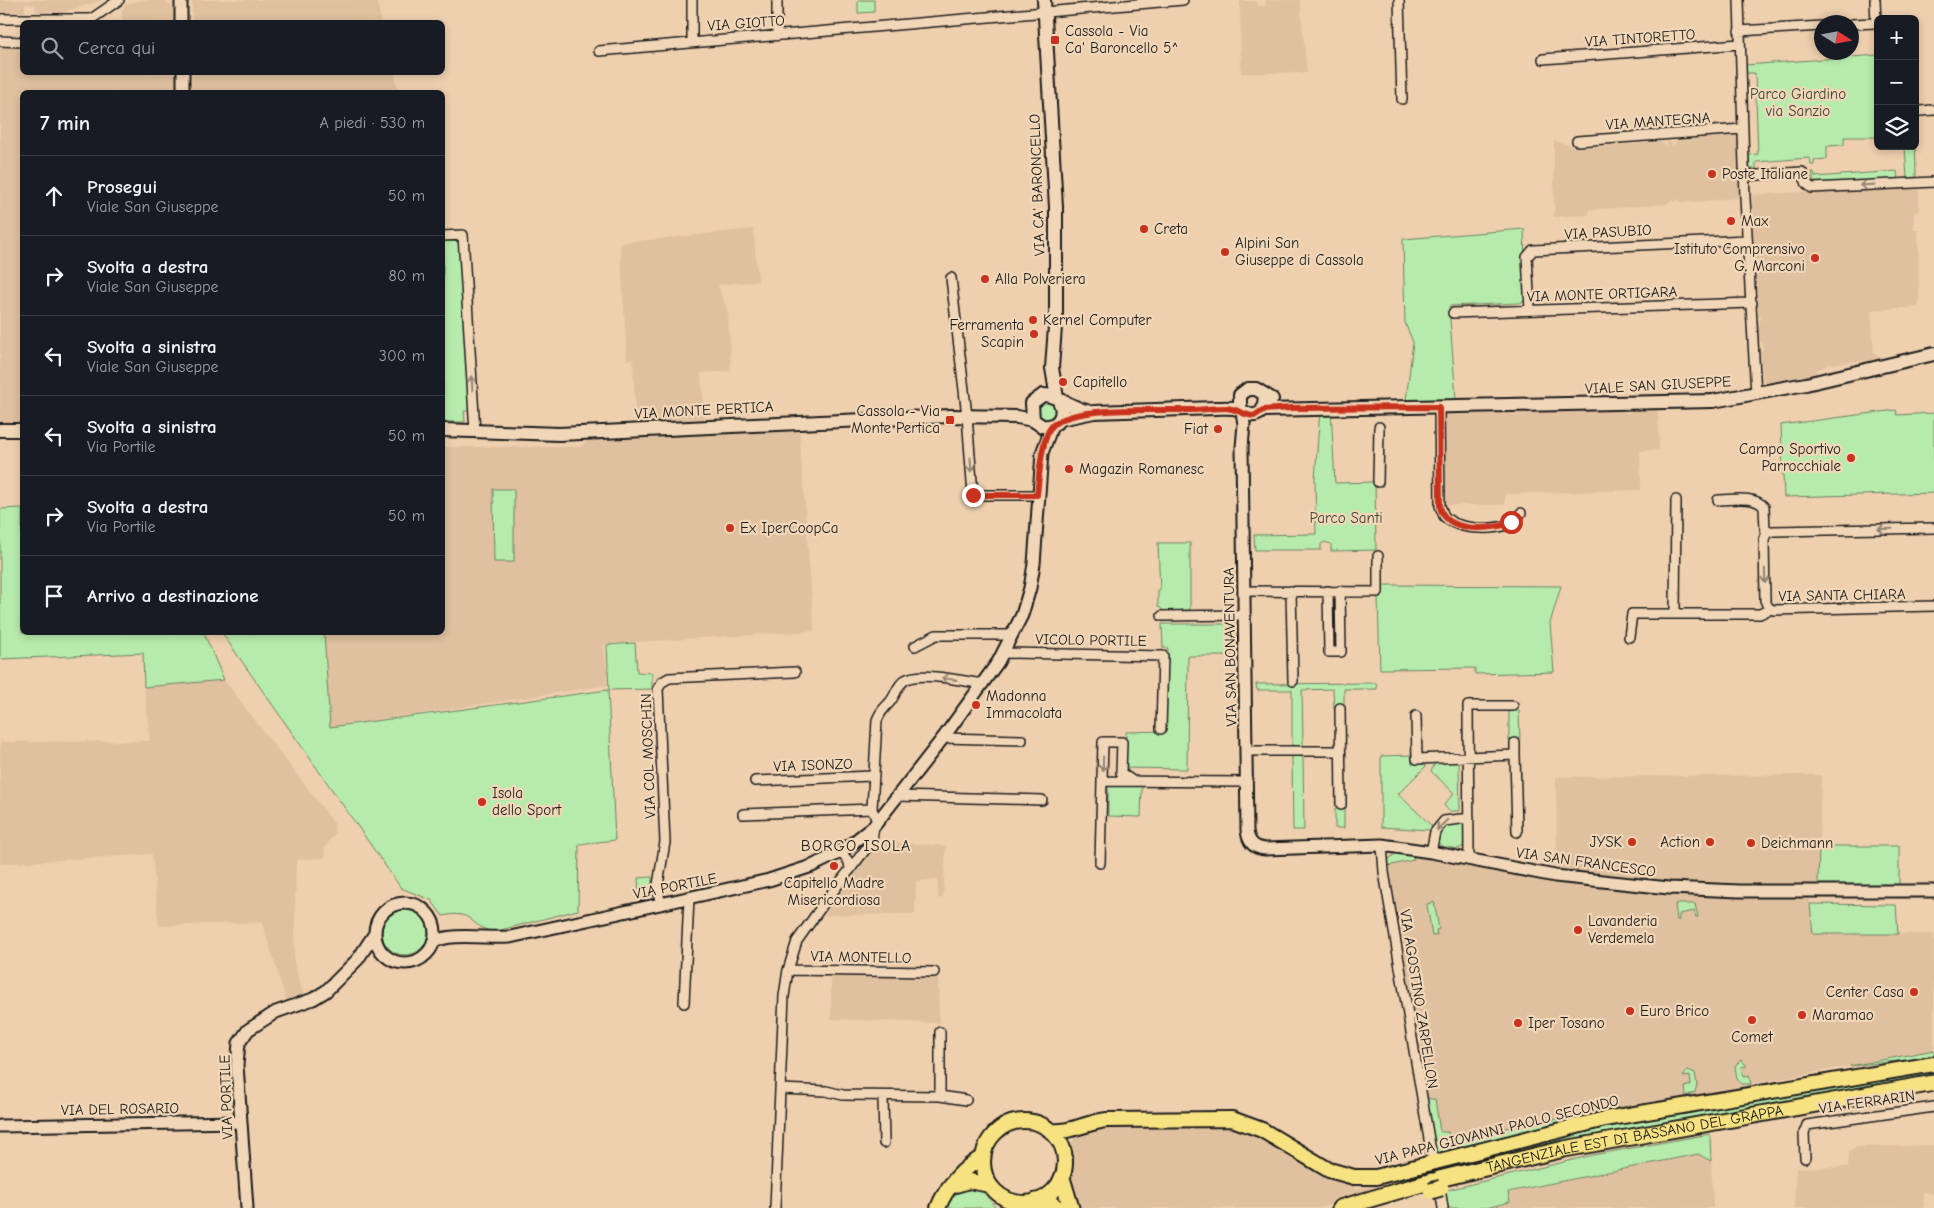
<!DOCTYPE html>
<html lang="it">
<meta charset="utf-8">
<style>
body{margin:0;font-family:"Comic Neue",sans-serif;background:#242831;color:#f1f3f6}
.controls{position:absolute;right:15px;top:15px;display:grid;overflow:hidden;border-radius:8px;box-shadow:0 2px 8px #0003}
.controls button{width:45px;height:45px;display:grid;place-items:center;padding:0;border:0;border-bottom:1px solid #363941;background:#171b24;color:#f1f3f6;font:25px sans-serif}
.compass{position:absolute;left:1814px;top:15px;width:45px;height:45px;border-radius:50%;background:#171b24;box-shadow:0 2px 8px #0003;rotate:101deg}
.stop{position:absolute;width:15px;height:15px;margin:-11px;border:4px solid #c8321e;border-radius:50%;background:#fff}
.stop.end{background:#c8321e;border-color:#fff;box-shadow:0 1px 5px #0008}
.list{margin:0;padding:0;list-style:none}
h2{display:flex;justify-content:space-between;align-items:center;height:65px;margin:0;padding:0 20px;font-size:21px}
h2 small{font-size:16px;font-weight:400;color:#9ea1a6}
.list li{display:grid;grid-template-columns:32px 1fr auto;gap:15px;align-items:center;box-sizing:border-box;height:80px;padding:0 20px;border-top:1px solid #363941}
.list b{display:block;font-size:19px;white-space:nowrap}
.list p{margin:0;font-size:16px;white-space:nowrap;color:#9ea1a6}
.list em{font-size:16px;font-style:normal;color:#9ea1a6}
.icon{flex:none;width:28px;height:28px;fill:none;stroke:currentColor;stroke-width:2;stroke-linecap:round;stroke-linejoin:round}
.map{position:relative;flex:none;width:1934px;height:1208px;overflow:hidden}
.search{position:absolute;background:#171b24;box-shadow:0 2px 8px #0003;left:20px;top:20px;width:425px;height:55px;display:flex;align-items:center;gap:12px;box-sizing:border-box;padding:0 18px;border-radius:8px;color:#9ea1a6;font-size:19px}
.panel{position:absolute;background:#171b24;box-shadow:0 2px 8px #0003;left:20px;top:90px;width:425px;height:545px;border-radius:8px}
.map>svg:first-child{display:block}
.built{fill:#dfc09f}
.green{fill:#b7ebac;stroke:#6a8464}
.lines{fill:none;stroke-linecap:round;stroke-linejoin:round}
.minor-casing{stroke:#1c1c1c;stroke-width:12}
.tertiary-casing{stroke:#1c1c1c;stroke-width:15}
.secondary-casing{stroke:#1c1c1c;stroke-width:16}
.primary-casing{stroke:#1c1c1c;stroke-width:18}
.trunk-casing{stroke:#1c1c1c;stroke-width:19}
.minor{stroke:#f1d7b8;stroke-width:9}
.tertiary{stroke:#f1d7b8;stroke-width:11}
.secondary{stroke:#f1d7b8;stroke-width:12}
.primary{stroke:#f7e281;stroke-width:14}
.trunk{stroke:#f7e281;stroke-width:15}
.trunk-bridge-casing{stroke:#1c1c1c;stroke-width:19;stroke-linecap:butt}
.trunk-bridge{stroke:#f7e281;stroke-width:15}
.oneway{stroke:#918372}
.route{stroke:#c8321e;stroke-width:6}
.poi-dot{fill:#c8321e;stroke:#f1d7b8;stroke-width:2}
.labels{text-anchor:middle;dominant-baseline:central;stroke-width:4.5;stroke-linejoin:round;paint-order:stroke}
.street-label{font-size:15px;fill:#1c1c1c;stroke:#f1d7b8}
.poi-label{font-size:15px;fill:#1c1c1c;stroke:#f1d7b8;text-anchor:start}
.park-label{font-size:15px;fill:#3b4539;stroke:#f1d7b8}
.neighbourhood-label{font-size:16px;letter-spacing:1px;fill:#1c1c1c;stroke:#f1d7b8}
</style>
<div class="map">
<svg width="1934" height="1208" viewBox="0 0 1934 1208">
<rect width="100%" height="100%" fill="#eecfae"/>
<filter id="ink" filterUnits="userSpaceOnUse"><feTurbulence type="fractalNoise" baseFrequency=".02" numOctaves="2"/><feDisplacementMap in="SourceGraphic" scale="10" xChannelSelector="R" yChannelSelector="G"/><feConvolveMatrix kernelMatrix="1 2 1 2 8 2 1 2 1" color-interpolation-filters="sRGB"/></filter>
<g filter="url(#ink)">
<path class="built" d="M0,0h103l-42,13 -25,-1 -1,-7 -10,-1v8l-25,1z
M141,0h25v3l12,6 3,13h-59v-12l3,-5z
M192,0h185l4,22h-189z
M1266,0h34l7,73h-66l-1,-72h16l2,5h7z
M0,46h18l1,4h3v22l159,1v19h-159v330h-22z
M192,73h202l5,19h-207z
M1735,135l3,3v60l-55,5 -6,-4 -1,2 -3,1v-3l-7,5 -77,6v5l-35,2v-76l25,7 82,-6 6,5v-5h4l1,5 5,-6z
M1919,184v27l-5,1v17h4l1,78 -48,3 3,43 10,6 -55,5 -13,7 1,7 -51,8 -3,-2 -3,-34h3l-1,-8h-3l-1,-22h3v-5h-3l-6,-120z
M753,229l5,52 -40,4 10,28 3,58 -30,2 4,49 -69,3 -3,-66 -6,1 -7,-117z
M1632,406h26l1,44 -19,1 1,39 -136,4v11h-59l-1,-93h73l3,-4 101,1 2,4h7z
M799,427l15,204 -210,13 4,41 -278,42 -6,-94 118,-1 1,-185h138l6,-6 11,-1 1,-5z
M224,680l110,143 1,10 -11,15 1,10 -29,2 -2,104 10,32 -17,7 -25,-81 -103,4 -7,-72 -152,10v-122l150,-1 -6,-54z
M1821,775l-3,110h-7l-1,18 3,30 121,1v123l-84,9 -269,49 -23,9 -124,32 -46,-290 2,-9 9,-4 43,6 113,22 2,-13 -1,-91z
M873,841l73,5 -3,52h-5v-18l-22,1 -1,33 -90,1 42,-62z
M831,972l107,2 1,49 -108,-4z
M1238,1125l114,56 3,9 79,-24 2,8 -116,34h-241l-12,-32 -1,-14 4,-16 6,-11 13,-8z
M1934,1145v49l-11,-2 1,16h-130l2,-40 52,-1 1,-15 7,-5z
M1698,1154l13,7 2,47h-227l24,-6 -2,-9z"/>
<path class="green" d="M858,0h16v12l-16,1z
M1878,55v82h-34v8l-17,1v13l-13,1v5h-3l-1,-7 -54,4v7h-6l-1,-14 9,-1 -3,-81h-9v-8z
M1915,135l1,42 -9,1 -2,-31 -6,-1h16z
M1897,171l1,9 -84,4 -2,-12h2l1,5z
M1524,229l2,71 -6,3 -71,3 7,94 -50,1 7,-59 -8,-19 -2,-84z
M465,238l8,166 -5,7h-4l1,11h-22v-183z
M1037 411a9 9 0 1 1 18 0a9 9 0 1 1-18 0Z
M1320,410h11l4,73 40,-1 1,68 -45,1v-7l-6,-2 -4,2v6h-66l-1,-15 62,-1 -1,-55z
M1896,410l1,5 37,-2v80l-150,4 -3,-72z
M493,489h21v73h-20z
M22,508v124l182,1 20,47 -80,7 -1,-34 -143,6v-150z
M1158,543h32v67l-26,1 -6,-5v-15h2z
M1375,585l186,1 -11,37 4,49 -79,2v-6l-95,1 -2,-73z
M1162,624h69v32h-43l-1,113 -62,-1 1,-36 38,-1 4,-83h-5z
M222,633h102l6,94 278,-37 7,150 -36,4 -1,66 -85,22c-24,-6 -20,-23 -50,-16l-12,-16 -30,-12z
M635,643l2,29 15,1v16l-43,1 -2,-45z
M1376,683l1,6h-33v19h-10l-1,-19 -31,1 1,56h-11v-56h-35l-1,-6z
M1509,711h10l1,30h-11z
M1295,755h6l2,3 1,72h-11l-1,-72z
M1412,755v9h11l3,2 -28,28 35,33 -3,3 -49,-3v-71z
M1459,761l1,50h-11l-5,-6 10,-12 -23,-22 5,-9z
M1108,786h34l-1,31 -33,-1z
M1335,809h9v19h-9z
M1460,822l5,3 -1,21 -6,3 -17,-3 -4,-5 2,-8 8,-10z
M1819,846h80v39h-81z
M1396,853l18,2 -1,5 -25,6 1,-7z
M652,877l-1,19 -12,3 -1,-21z
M1434,902l5,27 -3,1 1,5 -5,1 -5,-32z
M1675,904h20l3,13h-2l-2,-6 -15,3v6h-2z
M1810,904l86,1 2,29h-85z
M382 932a23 23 0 1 1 46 0a23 23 0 1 1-46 0Z
M1934,1050v7l-84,9z
M1741,1060l6,6 -6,1 2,10 6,-1 2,8h-10l-4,-5 -2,-13z
M1934,1067v9l-366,65 -129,32 -1,-8 118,-30z
M1688,1070l7,3 2,12 -2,7 -9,4 -1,-9 6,-2 -1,-9 -7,1z
M1426,1096l4,3h5l5,33h8l1,6 132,-23 -23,9 -124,32z
M1710,1134l1,27 -13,-7 -190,38 2,10 -24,6h-41l-2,-17 150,-36z
M978,1186l18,22h-53l13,-19z"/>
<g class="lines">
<defs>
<path id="minor" d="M692,0v41
M777,0v35
M1399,0l3,99
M1739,0l6,198 11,196
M0,19h90
M87,22l32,-22
M1852,24l24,-1 -1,-23
M1739,31l83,-5
M0,41l22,1
M599,51l584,-51
M1543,59l197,-15
M1920,111l14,-1
M1577,141l165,-12
M1744,176l58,-4 5,12 5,4 122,-6
M442,236l21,-1 12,197
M951,278l16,138 6,79h64
M1530,310l-3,-53 6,-7 214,-10
M1453,313l299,-10
M1439,407l1,99 4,10c12,14 49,15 65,8 5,-3 8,-7 12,-11
M1378,482l1,-55
M1718,500c14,0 36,-5 46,7l1,22 2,4
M1934,528l-161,3 -6,2 -3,6 1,61 3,7 5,3 161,-4
M1244,591l134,1v-36
M1291,591l2,90
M1328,591l1,61h12l-1,-61
M1675,614l1,-114
M1162,616l82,-1
M1629,637l3,-23h128l10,-5
M915,646l21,-11h76
M1004,653l159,3 -2,73
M1340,708l1,97
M1416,716l1,43 98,-4 2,77
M943,738l79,2
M1515,743v12
M1246,751h94
M1131,780l-10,-7 1,-31h-19l-1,39 144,1
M755,781l117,-5
M898,796l144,4
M743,814l129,-5
M877,821l-5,-12 5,-89c4,-10 6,-10 13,-18 6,-7 7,-17 15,-22 15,-9 59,1 77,4
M1382,845l2,27 48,285
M841,852l8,10 1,8
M1431,852l4,-20 9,-11 25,-3
M1469,859l-1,-153h45
M1100,863l2,-82
M660,903l-2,-18 7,-43 -7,-153 4,-7 7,-4 126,-6
M788,970l146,2
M684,1003l5,-105
M940,1032v64
M781,1089l45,2 17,4 97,1 26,4
M883,1096l1,47
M1805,1158l-1,-25 3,-8 127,-18
M1441,1195l2,13
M775,1208l9,-212 4,-26 9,-29 30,-42 45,-58 2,-15"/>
<path id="tertiary" d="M181,0v22
M183,72v20
M1242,412l2,12 -2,23 5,383c1,11 6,18 18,19l117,-4 49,7 124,24 114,12 70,3h195
M375 933a30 30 0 1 1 60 0a30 30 0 1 1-60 0Z
M433,942c19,-10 54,-3 77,-5l259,-57 43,-14 29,-14 33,-26 69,-88 55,-76 24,-47 8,-27 4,-24 8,-111 10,-27
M0,1126l241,-4
M247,1208l-10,-143 2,-22 9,-13 28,-18 37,-13 13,-8 32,-32 17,-26"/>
<path id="secondary" d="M1044,0l12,207v106l-4,55 5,30
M1059,401c7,14 -1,27 -17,25l-9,-6 -1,-17 11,-8c13,-1 28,13 44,16
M1240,410v-15l8,-6h8l16,10
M1263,410l450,-9 93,-17 128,-30
M1060,419l34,-7 122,-4c7,0 15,-1 22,1 10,4 16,11 25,1l2,-13
M0,430h22
M442,430l117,4 391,-18 67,1 16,3"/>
<path id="primary" d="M983 1162a41 41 0 1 1 82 0a41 41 0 1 1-82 0Z
M1051,1131c20,2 36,-9 56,-11l125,-1 30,11 67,40 25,7h22l229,-58 329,-55
M949,1187l20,-6 21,4
M938,1208c8,-21 25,-40 45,-51"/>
<g id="trunk">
<path d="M1062,1178l9,30"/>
<path id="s1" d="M1439,1179l125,-30 370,-66"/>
<path d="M1036,1201l14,2 8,5"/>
<path d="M1340,1208l92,-27"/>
</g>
</defs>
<use href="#minor" class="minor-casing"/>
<use href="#tertiary" class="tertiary-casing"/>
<use href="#secondary" class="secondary-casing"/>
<use href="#primary" class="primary-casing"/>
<use href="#trunk" class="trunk-casing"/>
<use href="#minor" class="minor"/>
<use href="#tertiary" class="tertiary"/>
<use href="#secondary" class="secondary"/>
<use href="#primary" class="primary"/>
<use href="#trunk" class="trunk"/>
<defs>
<path id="trunk-bridge" d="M1431,1191l10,-3"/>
</defs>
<use href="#trunk-bridge" class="trunk-bridge-casing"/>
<use href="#trunk-bridge" class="trunk-bridge"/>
</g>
<defs><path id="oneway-shaft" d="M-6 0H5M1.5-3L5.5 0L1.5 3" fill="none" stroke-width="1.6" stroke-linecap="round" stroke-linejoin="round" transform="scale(1.25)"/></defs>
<g class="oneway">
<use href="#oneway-shaft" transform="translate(1867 185) rotate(178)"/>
<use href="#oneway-shaft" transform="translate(472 383) rotate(-93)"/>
<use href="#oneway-shaft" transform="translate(971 465) rotate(86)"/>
<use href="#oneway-shaft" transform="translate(1885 529) rotate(179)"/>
<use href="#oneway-shaft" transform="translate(1765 576) rotate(89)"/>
<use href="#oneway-shaft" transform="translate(949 679) rotate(-172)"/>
<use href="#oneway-shaft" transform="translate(1103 764) rotate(91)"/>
<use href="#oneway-shaft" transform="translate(1442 825) rotate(136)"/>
</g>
</g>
<g class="lines" filter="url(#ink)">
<path class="route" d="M973,495h64c2,-16 4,-59 16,-70 21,-20 107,-14 138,-15 11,0 22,-2 34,-2 11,0 18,7 29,8l9,-6 29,-2 147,-1 1,99c4,27 52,25 71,16"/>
</g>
<g class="poi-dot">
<rect x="1050" y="35" width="10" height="10" rx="2.5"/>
<circle cx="1712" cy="174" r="5"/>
<circle cx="1731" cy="221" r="5"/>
<circle cx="1144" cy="229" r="5"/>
<circle cx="1225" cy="252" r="5"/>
<circle cx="1815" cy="258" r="5"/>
<circle cx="985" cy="279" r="5"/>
<circle cx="1033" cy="320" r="5"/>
<circle cx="1034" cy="334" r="5"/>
<circle cx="1063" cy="382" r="5"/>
<rect x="945" y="415" width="10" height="10" rx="2.5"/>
<circle cx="1218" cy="429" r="5"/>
<circle cx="1851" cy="458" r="5"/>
<circle cx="1069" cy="469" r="5"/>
<circle cx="730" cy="528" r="5"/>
<circle cx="976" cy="705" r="5"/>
<circle cx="482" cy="802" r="5"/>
<circle cx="1632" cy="842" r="5"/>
<circle cx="1710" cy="842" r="5"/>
<circle cx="1751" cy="843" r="5"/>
<circle cx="834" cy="866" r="5"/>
<circle cx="1578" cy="930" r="5"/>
<circle cx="1914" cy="992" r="5"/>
<circle cx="1630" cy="1011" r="5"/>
<circle cx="1802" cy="1015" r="5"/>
<circle cx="1752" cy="1020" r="5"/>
<circle cx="1518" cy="1023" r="5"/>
</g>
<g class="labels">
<g class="street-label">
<text transform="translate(746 23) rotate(-4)">VIA GIOTTO</text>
<text transform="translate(1640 38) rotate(-4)">VIA TINTORETTO</text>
<text transform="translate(1658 121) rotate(-4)">VIA MANTEGNA</text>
<text transform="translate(1037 185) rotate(-92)">VIA CA' BARONCELLO</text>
<text transform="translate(1608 232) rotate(-3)">VIA PASUBIO</text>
<text transform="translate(1602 294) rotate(-2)">VIA MONTE ORTIGARA</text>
<text transform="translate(1658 385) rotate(-3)">VIALE SAN GIUSEPPE</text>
<text transform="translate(704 410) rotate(-3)">VIA MONTE PERTICA</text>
<text transform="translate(1842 595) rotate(-1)">VIA SANTA CHIARA</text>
<text transform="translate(1091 640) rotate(1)">VICOLO PORTILE</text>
<text transform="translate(1230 647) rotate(-91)">VIA SAN BONAVENTURA</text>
<text transform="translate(648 756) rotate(-92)">VIA COL MOSCHIN</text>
<text transform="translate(813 765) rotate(-2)">VIA ISONZO</text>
<text transform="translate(1586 862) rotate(8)">VIA SAN FRANCESCO</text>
<text transform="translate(675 886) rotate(-11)">VIA PORTILE</text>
<text transform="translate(861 957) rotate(1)">VIA MONTELLO</text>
<text transform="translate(1419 999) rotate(81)">VIA AGOSTINO ZARPELLON</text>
<text transform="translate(226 1097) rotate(-92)">VIA PORTILE</text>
<text transform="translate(1867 1102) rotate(-8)">VIA FERRARIN</text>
<text transform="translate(120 1109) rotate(-1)">VIA DEL ROSARIO</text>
<text transform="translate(1497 1130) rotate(-14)">VIA PAPA GIOVANNI PAOLO SECONDO</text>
<text stroke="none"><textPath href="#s1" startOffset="200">TANGENZIALE EST DI BASSANO DEL GRAPPA</textPath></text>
</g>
<g class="poi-label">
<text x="1065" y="31">Cassola - Via<tspan x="1065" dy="17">Ca' Baroncello 5^</tspan></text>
<text x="1722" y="174">Poste Italiane</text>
<text x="1741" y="221">Max</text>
<text x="1154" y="229">Creta</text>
<text x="1235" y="243">Alpini San<tspan x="1235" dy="17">Giuseppe di Cassola</tspan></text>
<text x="1805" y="249" text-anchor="end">Istituto Comprensivo<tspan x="1805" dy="17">G. Marconi</tspan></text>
<text x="995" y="279">Alla Polveriera</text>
<text x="1043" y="320">Kernel Computer</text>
<text x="1024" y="325" text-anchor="end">Ferramenta<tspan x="1024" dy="17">Scapin</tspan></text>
<text x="1073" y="382">Capitello</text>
<text x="940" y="411" text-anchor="end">Cassola - Via<tspan x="940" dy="17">Monte Pertica</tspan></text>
<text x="1208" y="429" text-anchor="end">Fiat</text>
<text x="1841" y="449" text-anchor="end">Campo Sportivo<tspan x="1841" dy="17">Parrocchiale</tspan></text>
<text x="1079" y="469">Magazin Romanesc</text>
<text x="740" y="528">Ex IperCoopCa</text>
<text x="986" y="696">Madonna<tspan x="986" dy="17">Immacolata</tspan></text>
<text x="492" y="793">Isola<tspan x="492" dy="17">dello Sport</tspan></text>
<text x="1622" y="842" text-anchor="end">JYSK</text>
<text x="1700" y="842" text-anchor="end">Action</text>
<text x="1761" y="843">Deichmann</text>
<text x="834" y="883" text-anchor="middle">Capitello Madre<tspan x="834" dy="17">Misericordiosa</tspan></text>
<text x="1588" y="921">Lavanderia<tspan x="1588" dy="17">Verdemela</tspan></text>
<text x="1904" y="992" text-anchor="end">Center Casa</text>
<text x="1640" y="1011">Euro Brico</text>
<text x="1812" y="1015">Maramao</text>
<text x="1528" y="1023">Iper Tosano</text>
<text x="1752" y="1037" text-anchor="middle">Comet</text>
</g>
<g class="park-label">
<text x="1798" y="94">Parco Giardino<tspan x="1798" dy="17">via Sanzio</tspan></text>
<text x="1346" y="518">Parco Santi</text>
</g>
<g class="neighbourhood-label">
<text x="856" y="846">BORGO ISOLA</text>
</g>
</g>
</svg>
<div class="controls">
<button>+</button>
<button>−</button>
<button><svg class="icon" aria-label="layers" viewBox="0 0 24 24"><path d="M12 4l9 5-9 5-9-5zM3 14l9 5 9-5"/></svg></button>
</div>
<svg class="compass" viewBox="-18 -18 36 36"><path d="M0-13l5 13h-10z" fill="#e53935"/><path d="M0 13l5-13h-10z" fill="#9ea1a6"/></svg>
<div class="stop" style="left:1511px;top:522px"></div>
<div class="stop end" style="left:973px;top:495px"></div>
<div class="search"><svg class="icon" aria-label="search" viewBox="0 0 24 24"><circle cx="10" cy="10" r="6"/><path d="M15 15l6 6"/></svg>Cerca qui</div>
<section class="panel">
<h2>7 min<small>A piedi · 530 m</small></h2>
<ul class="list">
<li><svg class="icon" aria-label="ahead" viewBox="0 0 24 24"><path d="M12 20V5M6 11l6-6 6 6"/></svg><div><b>Prosegui</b><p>Viale San Giuseppe</p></div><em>50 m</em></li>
<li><svg class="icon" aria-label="right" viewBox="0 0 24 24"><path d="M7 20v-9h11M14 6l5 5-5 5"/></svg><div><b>Svolta a destra</b><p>Viale San Giuseppe</p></div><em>80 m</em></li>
<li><svg class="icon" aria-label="left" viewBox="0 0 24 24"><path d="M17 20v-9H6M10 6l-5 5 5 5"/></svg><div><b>Svolta a sinistra</b><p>Viale San Giuseppe</p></div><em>300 m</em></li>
<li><svg class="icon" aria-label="left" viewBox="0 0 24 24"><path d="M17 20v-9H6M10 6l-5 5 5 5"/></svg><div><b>Svolta a sinistra</b><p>Via Portile</p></div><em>50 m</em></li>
<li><svg class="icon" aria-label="right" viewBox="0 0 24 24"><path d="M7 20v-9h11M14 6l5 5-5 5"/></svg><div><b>Svolta a destra</b><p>Via Portile</p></div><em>50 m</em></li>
<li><svg class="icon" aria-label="arrive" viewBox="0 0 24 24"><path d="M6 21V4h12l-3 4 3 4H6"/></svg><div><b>Arrivo a destinazione</b></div></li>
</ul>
</section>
</div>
